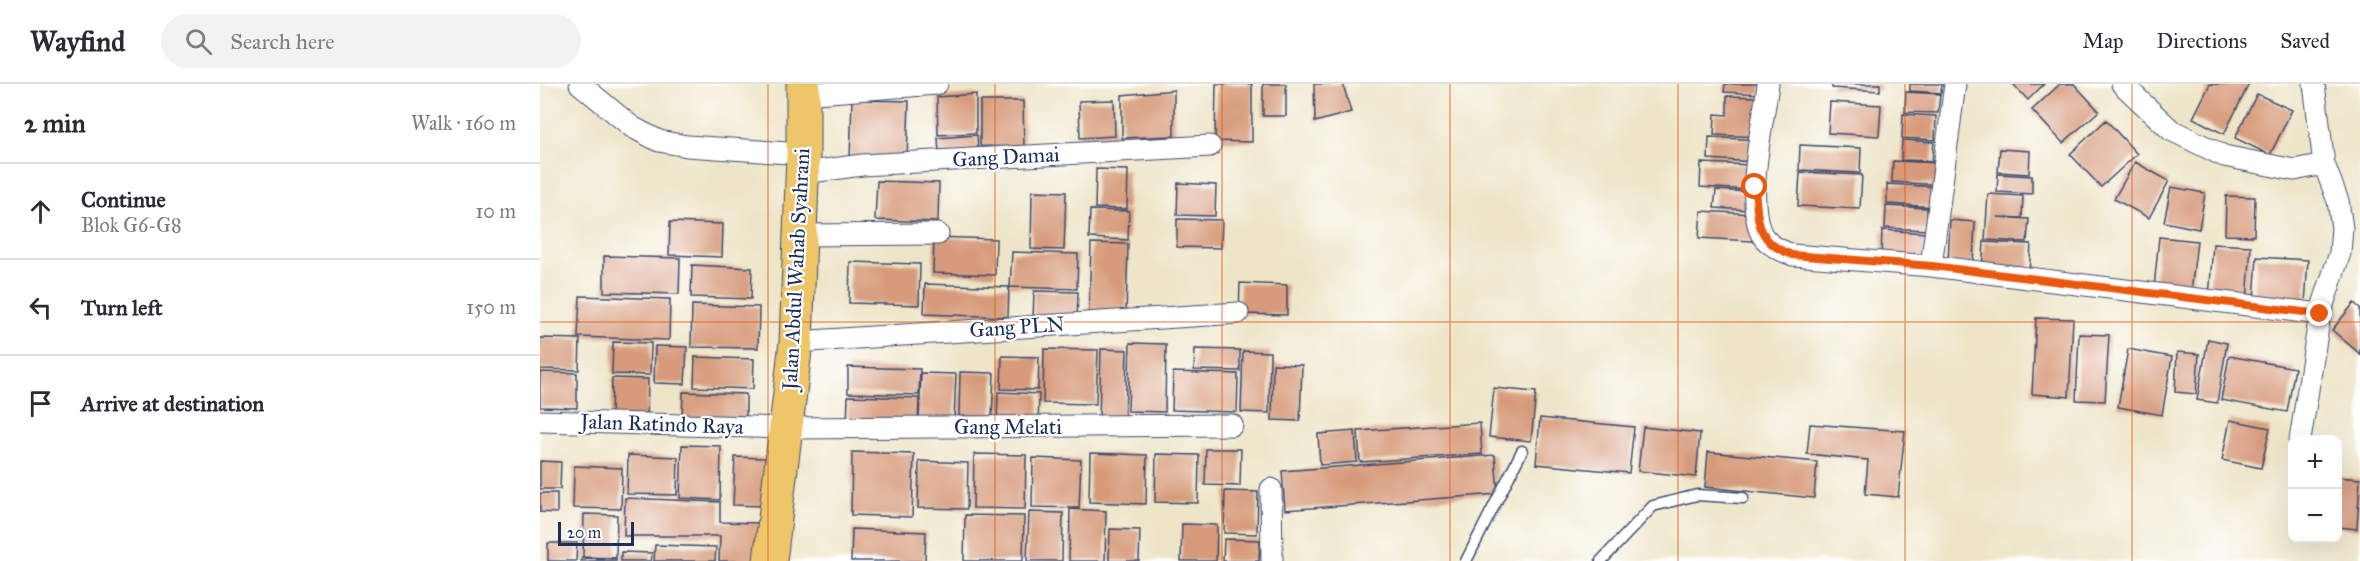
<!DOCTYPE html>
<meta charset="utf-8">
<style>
body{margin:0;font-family:"IM FELL Great Primer",serif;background:#f2f2f3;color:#2b2b33}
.controls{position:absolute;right:18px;bottom:18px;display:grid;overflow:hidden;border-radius:12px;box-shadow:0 6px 24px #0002}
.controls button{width:54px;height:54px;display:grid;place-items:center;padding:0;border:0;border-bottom:2px solid #e1e1e2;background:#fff;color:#2b2b33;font:30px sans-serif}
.scale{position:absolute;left:18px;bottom:15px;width:76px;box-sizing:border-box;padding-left:6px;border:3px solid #1b2f5e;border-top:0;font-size:16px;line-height:21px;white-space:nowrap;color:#1b2f5e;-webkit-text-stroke:4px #fff;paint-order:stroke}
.stop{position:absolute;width:18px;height:18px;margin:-14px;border:4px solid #ea580c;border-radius:50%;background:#fff}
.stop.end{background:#ea580c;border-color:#fff;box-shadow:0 2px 6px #0008}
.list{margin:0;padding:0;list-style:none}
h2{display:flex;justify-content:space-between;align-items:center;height:78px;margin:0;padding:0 24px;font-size:26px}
h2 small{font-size:20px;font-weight:400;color:#7c7c81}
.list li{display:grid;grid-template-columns:39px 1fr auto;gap:18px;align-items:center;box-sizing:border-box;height:96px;padding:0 24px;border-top:2px solid #e1e1e2}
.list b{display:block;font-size:22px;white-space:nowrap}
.list p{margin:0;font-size:20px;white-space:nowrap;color:#7c7c81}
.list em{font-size:20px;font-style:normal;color:#7c7c81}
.icon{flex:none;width:33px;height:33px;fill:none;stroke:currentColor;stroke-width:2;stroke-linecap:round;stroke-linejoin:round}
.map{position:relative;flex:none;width:1820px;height:477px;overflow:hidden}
header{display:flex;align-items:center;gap:36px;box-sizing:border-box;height:84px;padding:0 30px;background:#fff;border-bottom:2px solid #e1e1e2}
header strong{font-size:28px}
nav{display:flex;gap:33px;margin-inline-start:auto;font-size:21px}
.search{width:420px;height:54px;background:#f2f2f3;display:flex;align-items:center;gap:15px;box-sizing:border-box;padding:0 21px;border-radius:33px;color:#7c7c81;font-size:22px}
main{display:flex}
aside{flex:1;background:#fff}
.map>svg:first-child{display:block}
.building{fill:#d79b7b}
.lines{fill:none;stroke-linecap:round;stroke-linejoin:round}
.lane-casing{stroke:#3b4a6e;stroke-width:13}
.street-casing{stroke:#3b4a6e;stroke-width:23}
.highway-casing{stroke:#3b4a6e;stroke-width:35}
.lane{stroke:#fff;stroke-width:10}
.street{stroke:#fff;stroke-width:21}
.highway{stroke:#eec569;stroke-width:33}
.route{stroke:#ea580c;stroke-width:8}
.grid{fill:none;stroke:#de5710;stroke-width:1.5;stroke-opacity:0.55}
.labels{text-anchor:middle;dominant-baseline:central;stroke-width:4.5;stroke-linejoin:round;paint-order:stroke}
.street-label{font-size:21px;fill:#1b2f5e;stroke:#fff}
</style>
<header>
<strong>Wayfind</strong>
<div class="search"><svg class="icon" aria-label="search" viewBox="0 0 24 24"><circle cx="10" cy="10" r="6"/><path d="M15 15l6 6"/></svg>Search here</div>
<nav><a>Map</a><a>Directions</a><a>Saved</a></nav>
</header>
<main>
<aside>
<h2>2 min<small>Walk · 160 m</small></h2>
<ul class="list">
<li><svg class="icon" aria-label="ahead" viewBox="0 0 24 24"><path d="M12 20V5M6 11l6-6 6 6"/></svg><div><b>Continue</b><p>Blok G6-G8</p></div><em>10 m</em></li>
<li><svg class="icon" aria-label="left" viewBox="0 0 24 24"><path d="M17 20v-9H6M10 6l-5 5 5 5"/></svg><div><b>Turn left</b></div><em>150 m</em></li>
<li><svg class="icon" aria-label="arrive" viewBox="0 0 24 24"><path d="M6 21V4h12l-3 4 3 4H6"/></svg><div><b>Arrive at destination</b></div></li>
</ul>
</aside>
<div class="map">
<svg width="1820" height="477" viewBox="0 0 1820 477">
<rect width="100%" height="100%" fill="#fff"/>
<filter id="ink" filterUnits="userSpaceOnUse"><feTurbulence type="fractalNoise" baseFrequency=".0167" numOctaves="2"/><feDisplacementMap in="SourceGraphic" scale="12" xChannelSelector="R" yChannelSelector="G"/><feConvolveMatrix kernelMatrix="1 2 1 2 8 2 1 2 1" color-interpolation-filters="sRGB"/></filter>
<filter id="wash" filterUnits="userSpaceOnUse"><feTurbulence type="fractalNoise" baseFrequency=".008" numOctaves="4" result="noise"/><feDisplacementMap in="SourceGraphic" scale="24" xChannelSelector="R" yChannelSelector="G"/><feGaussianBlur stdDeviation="1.35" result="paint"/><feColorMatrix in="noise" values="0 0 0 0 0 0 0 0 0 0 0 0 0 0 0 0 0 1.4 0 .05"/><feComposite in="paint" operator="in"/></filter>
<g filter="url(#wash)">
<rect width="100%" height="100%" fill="#eee5c8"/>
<g id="blocks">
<path class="building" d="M676,0h36v58l-37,-1z
M723,0h23v32h-23z
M774,0h29l8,28 -36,10z
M1185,0h36l-1,10 -36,-2z
M1292,0h48v7l-48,-3z
M1370,0h32l-1,9 -31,-2z
M1473,0h31l-16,16z
M1520,0h14l25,27 -36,32 -31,-33z
M1670,0h39l-25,50 -31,-16z
M634,6v46l-52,2v-43z
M1366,8l34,2 -2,19 -33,-1z
M436,10v39l-38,2 -1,-38z
M1717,10l35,16 -22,45 -35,-17z
M1187,12l32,1v40l-45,-2 1,-21 12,1z
M312,16l57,1 -2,59 -57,-2z
M574,16l1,36 -35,2 -1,-37z
M440,17h43l1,46 -44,-1z
M1290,18l51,3 -2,31 -51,-3z
M1363,30l33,2 -1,24 -33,-2z
M1566,36l31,34 -36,33 -31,-33z
M437,51l1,19 -39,1 -1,-17z
M1169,53l48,3 -1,22 -48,-3z
M1362,56l32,2 -2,19 -31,-1z
M1260,61l61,3 -1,25 -61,-3z
M1460,65l30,2 -1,23 -31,-2z
M1353,77l49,2 -1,22 -49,-3z
M1595,78l34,19 -20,37 -35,-19z
M1161,79l51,2 -2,25 -50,-3z
M556,85l32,1 -1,39 -32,-1z
M1260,88l62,3 -2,34 -62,-3z
M1458,90l34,2v18l-35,-2z
M337,97l62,2 -1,39 -63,-2z
M638,99l38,2 -1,31 -38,-1z
M1347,100l52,3 -2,20 -50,-3z
M1631,103l34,6 -6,36 -35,-7z
M1176,106l35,2 -1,18 -36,-2z
M492,107l34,1 -2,58 -33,-1z
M1448,110l35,2 -1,22 -25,-1 32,2 -2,23 -42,-2z
M1686,112l29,1 -1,39 -29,-1z
M1346,122l41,2 -1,22 -41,-2z
M550,126l39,1 -1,29 -39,-2z
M1161,127l52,3 -1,27 -53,-3z
M637,135l45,1 -1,28 -44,-1z
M1410,136l25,2 -2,42 -25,-1z
M130,138l53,2 -1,33 -53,-2z
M1342,146l44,3 -2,27 -43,-3z
M394,153l62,2 -1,36 -62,-2z
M1619,153l38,4 -6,51 -37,-4z
M1444,158l47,2 -2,29 -47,-2z
M551,159l37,1 -2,71h-37z
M1673,160l38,2 -4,55 -38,-3z
M472,168l66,2 -1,35 -67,-2z
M64,172l76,2 -1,36 -75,-2z
M1717,173l51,3 -3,44 -51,-4z
M310,178l70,2 -1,41 -70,-2z
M152,181l60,3 -1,31 -60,-2z
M700,199l47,2v30l-48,-1z
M385,200l84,3 -1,30 -84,-3z
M494,207l44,1 -1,29 -44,-1z
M40,212l90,3 -1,41 -91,-3z
M1814,219l6,5v46l-28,-24z
M152,221l67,2 -1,41 -67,-1z
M1496,234l37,1 -4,78 -37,-3z
M1539,250l30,1 -4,66 -29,-1z
M0,254l40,1 -1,31 -39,-1z
M1668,255l19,4 -10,60 -20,-3z
M73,258l38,1 -1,32 -38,-1z
M590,259l36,1 -1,68 -37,-1z
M115,262l32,1 -2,37 -31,-1z
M504,265l54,1 -2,54 -53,-1z
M561,265l26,1 -2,71 -26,-1z
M655,265l45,1v21l-46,-1z
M1588,265l44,8 -10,58 -44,-8z
M703,267l27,1 -1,61 -28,-1z
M1637,268l22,2 -3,40 -21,-2z
M462,272l37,1 -1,33 -37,-1z
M1689,272l66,12 -8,44 -66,-12z
M155,273l59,2 -1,30 -59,-2z
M733,280l29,1 -2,56 -28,-1z
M308,283l72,2 -1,26 -71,-2z
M0,288l37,1v35l-37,-1z
M420,288l34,1 -2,44 -33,-1z
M633,288l65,2 -1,38 -65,-2z
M381,289l35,1 -2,47 -35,-1z
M72,294l36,1 -1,41 -36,-1z
M954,304l42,4 -5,49 -42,-4z
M143,308l63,2v27l-64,-2z
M458,308l41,2 -1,32 -41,-1z
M308,312l71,2 -1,29 -71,-2z
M1000,334l94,9 -5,46 -93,-9z
M1690,336l40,8 -9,40 -39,-8z
M940,339l2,31 -122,8 -2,-31z
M1270,340l95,7 -7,66 -33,-3 3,-34 -61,-6z
M1103,343l57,6 -4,44 -58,-6z
M815,347l2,31 -37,3 -2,-31z
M142,361l39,1 -1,54 -40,-2z
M666,365h35l-1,37 -35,-1z
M312,368l62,2 -2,63 -61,-2z
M1168,368l109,10 -3,36 -109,-11z
M550,369l57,2 -1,49 -57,-2z
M434,370l52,1 -1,54 -52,-1z
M616,370l43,1 -1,48 -43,-1z
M88,371l50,2 -1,38 -50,-1z
M955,371l3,39 -213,16 -3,-39z
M195,373l30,1 -1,48 -31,-1z
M493,374l48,2 -2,48 -47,-1z
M0,377l21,1 -1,27h-20z
M379,377l49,2 -1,46 -49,-1z
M34,382l48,2 -1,41 -48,-1z
M1798,393l22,2 -3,50 -19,-2z
M685,407l33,1 -1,42 -33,-1z
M0,409h17v20l-17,-1z
M85,414l95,4v20l40,1 -1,38h-40l1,-25h-96z
M530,425l36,2 -1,50h-36z
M489,428l34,1 -1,48h-35z
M44,430l33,1 -1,43 -33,-1z
M425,431l59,1 -1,45h-59z
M642,440l35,1 -1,36h-35z
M312,445l74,3 -1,29h-74z
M570,445l30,1 -1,31h-30z
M684,455l36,1 -1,21h-36z
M8,459h29l-1,18h-28z
M115,461l61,2 -1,14h-61z
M81,468l31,1 -1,8h-30z
M42,474l34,1v2h-35z"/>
</g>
</g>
<g filter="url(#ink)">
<use href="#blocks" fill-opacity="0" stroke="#3b4a6e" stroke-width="1.5"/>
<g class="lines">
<defs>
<path id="lane" d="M926,477l56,-110
M1061,477l52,-55 44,-11 46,3"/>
<path id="street" d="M40,0l52,43 27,14 28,5 116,8
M1228,0c-5,42 -22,107 -8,147 5,13 21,20 33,24l138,11 389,48 -20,126
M1582,0l49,46 53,26 70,14 30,-6
M1774,0l10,80 14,37 4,27 -2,25 -20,61
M262,10l135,-10
M263,89l59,-8 348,-19
M260,151l138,-1
M1391,182l24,-182
M256,258l442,-29
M0,337l245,7 447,-3
M731,405l1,72"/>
<path id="highway" d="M230,477l26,-219 7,-188v-70"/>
</defs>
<use href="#lane" class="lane-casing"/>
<use href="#street" class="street-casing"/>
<use href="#highway" class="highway-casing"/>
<use href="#lane" class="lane"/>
<use href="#street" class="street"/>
<use href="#highway" class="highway"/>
</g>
</g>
<g class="lines" filter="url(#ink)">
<path class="route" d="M1215,103c3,34 1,55 37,68l140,11 388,48"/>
</g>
<path class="grid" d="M228,0v477M455,0v477M682,0v477M910,0v477M1138,0v477M1365,0v477M1592,0v477M0,238h1820"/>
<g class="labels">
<g class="street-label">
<text transform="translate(466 73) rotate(-3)">Gang Damai</text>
<text transform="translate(256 185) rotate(-87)">Jalan Abdul Wahab Syahrani</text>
<text transform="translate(477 243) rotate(-4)">Gang PLN</text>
<text transform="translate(122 340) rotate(2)">Jalan Ratindo Raya</text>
<text x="468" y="343">Gang Melati</text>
</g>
</g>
</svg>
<div class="controls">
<button>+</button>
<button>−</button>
</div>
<div class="scale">20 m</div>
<div class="stop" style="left:1215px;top:103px"></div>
<div class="stop end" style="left:1780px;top:230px"></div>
</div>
</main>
